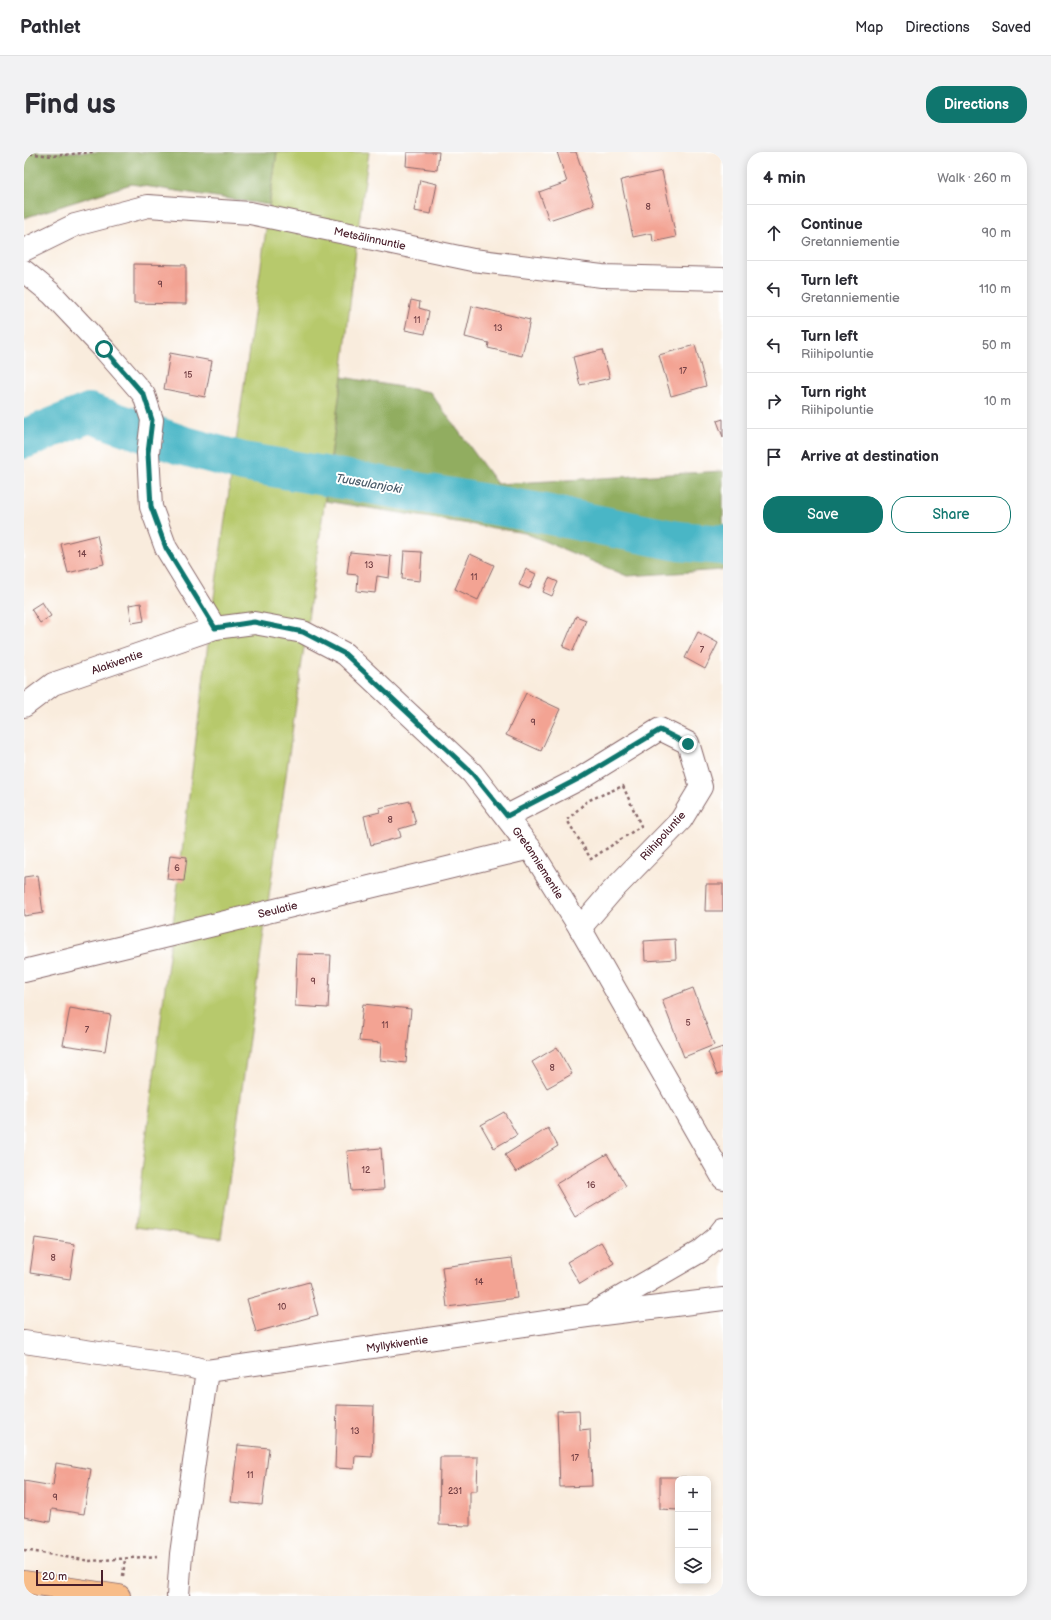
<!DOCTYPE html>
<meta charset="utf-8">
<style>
body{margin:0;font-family:"Balsamiq Sans",sans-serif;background:#f2f2f3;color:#2b2b33}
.controls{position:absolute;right:12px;bottom:12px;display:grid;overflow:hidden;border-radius:8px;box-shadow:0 2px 10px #0003}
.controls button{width:36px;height:36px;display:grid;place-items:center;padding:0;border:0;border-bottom:1px solid #e1e1e2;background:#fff;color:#2b2b33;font:20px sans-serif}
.scale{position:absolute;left:12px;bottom:10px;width:67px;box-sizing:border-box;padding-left:4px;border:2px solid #4a1f2b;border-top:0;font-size:11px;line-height:14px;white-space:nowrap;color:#4a1f2b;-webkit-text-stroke:3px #fff;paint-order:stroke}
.stop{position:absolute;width:12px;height:12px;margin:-9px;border:3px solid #0f766e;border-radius:50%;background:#fff}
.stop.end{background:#0f766e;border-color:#fff;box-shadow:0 1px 4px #0008}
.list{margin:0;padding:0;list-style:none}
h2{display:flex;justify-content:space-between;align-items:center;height:52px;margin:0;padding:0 16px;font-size:17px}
h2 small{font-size:13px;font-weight:400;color:#7c7c81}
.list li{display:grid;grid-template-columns:26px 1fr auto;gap:12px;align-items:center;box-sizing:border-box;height:56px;padding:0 16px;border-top:1px solid #e1e1e2}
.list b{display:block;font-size:15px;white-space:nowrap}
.list p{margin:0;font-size:13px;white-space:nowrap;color:#7c7c81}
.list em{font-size:13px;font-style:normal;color:#7c7c81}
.actions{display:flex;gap:8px;padding:12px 16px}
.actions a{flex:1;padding:9px 0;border:1px solid #0f766e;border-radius:16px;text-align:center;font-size:14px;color:#0f766e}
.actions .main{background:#0f766e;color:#fff}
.icon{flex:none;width:22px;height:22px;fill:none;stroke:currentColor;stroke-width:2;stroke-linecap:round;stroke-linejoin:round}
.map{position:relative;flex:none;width:699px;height:1444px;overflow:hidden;border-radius:16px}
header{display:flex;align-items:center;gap:24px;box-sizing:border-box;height:56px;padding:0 20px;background:#fff;border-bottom:1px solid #e1e1e2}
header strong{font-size:19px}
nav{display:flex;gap:22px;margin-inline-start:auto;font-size:14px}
.intro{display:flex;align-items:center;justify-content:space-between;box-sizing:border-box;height:96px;padding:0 24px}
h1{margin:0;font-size:28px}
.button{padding:10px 18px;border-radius:16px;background:#0f766e;color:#fff;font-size:14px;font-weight:700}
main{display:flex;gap:24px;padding:0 24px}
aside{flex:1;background:#fff;border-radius:16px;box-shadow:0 2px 10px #0003}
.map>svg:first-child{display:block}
.green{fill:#b7c96c;stroke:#80744c}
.forest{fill:#91ad60;stroke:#6e6646}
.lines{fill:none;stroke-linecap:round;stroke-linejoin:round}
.river{stroke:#4ab6c6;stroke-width:40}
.building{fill:#f3a393}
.minor-casing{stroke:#876769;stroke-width:24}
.major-casing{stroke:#876769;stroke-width:24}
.path{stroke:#876769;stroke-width:2.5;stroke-dasharray:3 3;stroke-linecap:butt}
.minor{stroke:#fff;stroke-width:22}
.major{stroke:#f8bd89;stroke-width:22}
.route{stroke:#0f766e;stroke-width:5}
.labels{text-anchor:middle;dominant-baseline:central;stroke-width:4;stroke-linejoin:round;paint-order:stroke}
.number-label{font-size:9px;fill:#744045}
.street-label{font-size:11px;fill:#4a1f2b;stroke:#fff}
.water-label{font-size:12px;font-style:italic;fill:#4a5b69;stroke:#fff}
</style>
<header>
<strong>Pathlet</strong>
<nav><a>Map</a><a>Directions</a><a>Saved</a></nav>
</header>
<div class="intro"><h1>Find us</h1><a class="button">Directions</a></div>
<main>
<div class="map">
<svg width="699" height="1444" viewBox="0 0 699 1444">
<rect width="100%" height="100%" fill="#fff"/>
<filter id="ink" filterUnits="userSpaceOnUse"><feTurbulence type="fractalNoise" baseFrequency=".025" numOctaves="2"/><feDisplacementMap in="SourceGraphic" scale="8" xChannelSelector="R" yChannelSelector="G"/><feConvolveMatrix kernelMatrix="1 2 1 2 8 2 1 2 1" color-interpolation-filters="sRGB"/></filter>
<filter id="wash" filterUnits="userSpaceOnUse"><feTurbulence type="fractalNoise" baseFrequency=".012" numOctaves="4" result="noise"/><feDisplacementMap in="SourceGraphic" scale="16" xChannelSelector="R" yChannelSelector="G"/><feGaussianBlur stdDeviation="0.9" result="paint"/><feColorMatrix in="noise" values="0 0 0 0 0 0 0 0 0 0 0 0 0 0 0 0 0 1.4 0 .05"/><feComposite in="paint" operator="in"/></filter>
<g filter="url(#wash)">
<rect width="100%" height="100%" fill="#f9ecdd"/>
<path class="green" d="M253,0h92l-10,70 -17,155 -121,861 -86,-11 77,-616z"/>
<path class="forest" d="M0,0h253l-8,53 -138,-21 -107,34z
M318,225l88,15 67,92 226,-13v99l-96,6 -102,-43 -200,-32z"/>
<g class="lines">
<path class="river" d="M0,287l65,-26 92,32 62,17 297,51 138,28 45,4"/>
</g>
<g id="blocks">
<path class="building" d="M383,0h32l-2,18 -31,-4z
M533,0h19l18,53 -45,15 -10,-28 28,-10z
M638,19l14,66 -23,5 -1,-9 -19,4 -12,-57z
M396,28l17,4 -6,30 -17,-3z
M110,112l52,1v39l-52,-1z
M387,148l9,2 -1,6 10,3 -4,23 -20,-4z
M448,154l58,14 -8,36 -34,-8 1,-5 -24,-6z
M671,193l11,41 -35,10 -12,-41z
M578,198l8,28 -30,7 -7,-28z
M146,201l42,8 -7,36 -41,-8z
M699,267v18l-6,-16z
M73,383l7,29 -36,9 -7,-29z
M380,399l18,1 -2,29 -18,-2z
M326,400l41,4 -2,22 -12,-2 -2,17 -18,-2 1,-16 -11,-1z
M446,402l24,11 -16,35 -23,-11z
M502,417l10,5 -7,15 -10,-4z
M525,426l9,4 -6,14 -9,-4z
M18,450l9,14 -11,7 -9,-14z
M117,451l3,18 -12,2 -3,-18z
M552,464l10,4 -13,31 -10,-4z
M674,480l20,11 -13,26 -20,-11z
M502,541l34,16 -19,42 -35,-16z
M386,649l6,23 -17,5 2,8 -30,8 -7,-29 16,-4 -1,-4z
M146,703l17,2 -3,24 -17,-2z
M14,723l5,38 -19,3v-39z
M682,732h17v27h-18z
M651,787l1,20 -31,2 -1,-20z
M273,802l34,1 -3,53 -33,-2z
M669,836l21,57 -30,12 -22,-57z
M339,852l48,5 -5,54 -26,-3 1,-17 -22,-2z
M46,856l41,7 -6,36 -42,-6z
M533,895l15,27 -25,14 -15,-26z
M699,895v26l-6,2 -9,-23z
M480,960l13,23 -23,13 -13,-23z
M524,976l10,18 -42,26 -11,-17z
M357,996l3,41 -33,2 -4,-40z
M583,1002l19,32 -51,31 -19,-33z
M11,1086l40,6 -5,35 -40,-6z
M577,1090l13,21 -34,21 -13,-22z
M488,1106l5,40 -70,9 -5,-40z
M285,1130l9,33 -62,17 -9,-33z
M313,1253l37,1 -2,51 -17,-1 -1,13 -19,-1z
M555,1258l1,20 10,-1 2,57 -32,1 -3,-76z
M214,1293l31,3 -7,57 -31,-3z
M416,1305h38l-1,34h-7v35l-31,-1z
M32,1311l35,6 -7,45 -32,-5 -2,13 -26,-5v-36l29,5z
M636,1325h26v2h-8v31l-18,-1z"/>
</g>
</g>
<g filter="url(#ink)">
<use href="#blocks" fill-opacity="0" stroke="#876769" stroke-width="1"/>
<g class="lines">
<defs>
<g id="minor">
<path id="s1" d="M0,98l51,-25 73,-19 102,7 223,47 129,16 121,3"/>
<path d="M0,119l28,23 52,55 40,46 8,25 -4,33 3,54 15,41 49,80"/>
<path id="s2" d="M0,554l29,-22 162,-56 39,-5 49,9 42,22 127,119 58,75 50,80 143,250"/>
<path d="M483,664l74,-38 79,-49 28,14 13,44 -20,33 -70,72 -31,36"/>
<path id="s3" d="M0,819l506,-123"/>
<path d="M573,1159l102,-59 17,-14 7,-9"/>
<path d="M0,1190l164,24 19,5 -26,183 -3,42"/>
<path id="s4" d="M183,1219l380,-55 136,-17"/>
</g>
<path id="major" d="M0,1430l95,14"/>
</defs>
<use href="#minor" class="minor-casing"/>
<use href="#major" class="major-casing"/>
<path class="path" d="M0,1l29,3 40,-4
M599,634l18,40 -50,33 -24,-39 20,-19z
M0,1398l66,11 68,-5
M99,1424l2,-17"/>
<use href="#minor" class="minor"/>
<use href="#major" class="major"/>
</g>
</g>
<g class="lines" filter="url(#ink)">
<path class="route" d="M80,197l40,46 8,25 -4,33 3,54 15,41 49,80 39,-6 49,10 42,22 127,119 35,43 73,-38 80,-48 28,14"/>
</g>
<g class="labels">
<g class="number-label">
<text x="624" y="55">8</text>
<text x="136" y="132">9</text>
<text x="393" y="168">11</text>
<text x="474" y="176">13</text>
<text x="659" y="219">17</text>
<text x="164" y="223">15</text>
<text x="58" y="402">14</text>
<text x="345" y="413">13</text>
<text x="450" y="425">11</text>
<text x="678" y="498">7</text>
<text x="509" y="570">9</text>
<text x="366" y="668">8</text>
<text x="153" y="716">6</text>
<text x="289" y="829">9</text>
<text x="664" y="871">5</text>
<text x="361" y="873">11</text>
<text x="63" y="878">7</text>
<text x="528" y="916">8</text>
<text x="342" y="1018">12</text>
<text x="567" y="1033">16</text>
<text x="29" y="1106">8</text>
<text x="455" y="1130">14</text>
<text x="258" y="1155">10</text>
<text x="331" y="1279">13</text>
<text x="551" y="1306">17</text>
<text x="226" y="1323">11</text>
<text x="431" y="1339">231</text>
<text x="31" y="1345">9</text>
</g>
<g class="street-label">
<text stroke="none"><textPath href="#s1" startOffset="357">Metsälinnuntie</textPath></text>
<text stroke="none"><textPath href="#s2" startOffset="104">Alakiventie</textPath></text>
<text transform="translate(639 684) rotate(-48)">Riihipoluntie</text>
<text stroke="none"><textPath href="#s2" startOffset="630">Gretanniementie</textPath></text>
<text stroke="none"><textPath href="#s3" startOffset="261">Seulatie</textPath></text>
<text stroke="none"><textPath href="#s4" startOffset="192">Myllykiventie</textPath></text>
</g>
<g class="water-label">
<text transform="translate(345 332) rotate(10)">Tuusulanjoki</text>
</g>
</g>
</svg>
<div class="controls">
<button>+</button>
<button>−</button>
<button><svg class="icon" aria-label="layers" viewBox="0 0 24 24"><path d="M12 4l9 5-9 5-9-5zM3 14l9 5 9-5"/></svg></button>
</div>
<div class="scale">20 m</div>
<div class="stop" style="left:80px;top:197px"></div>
<div class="stop end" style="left:664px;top:592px"></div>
</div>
<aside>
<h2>4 min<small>Walk · 260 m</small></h2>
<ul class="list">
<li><svg class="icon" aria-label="ahead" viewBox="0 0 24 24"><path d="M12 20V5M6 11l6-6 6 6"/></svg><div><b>Continue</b><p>Gretanniementie</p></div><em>90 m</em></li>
<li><svg class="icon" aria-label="left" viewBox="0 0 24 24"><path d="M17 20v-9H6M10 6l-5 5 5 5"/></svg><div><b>Turn left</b><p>Gretanniementie</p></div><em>110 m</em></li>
<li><svg class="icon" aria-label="left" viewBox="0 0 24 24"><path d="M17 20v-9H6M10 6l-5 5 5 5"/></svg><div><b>Turn left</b><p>Riihipoluntie</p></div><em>50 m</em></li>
<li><svg class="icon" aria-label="right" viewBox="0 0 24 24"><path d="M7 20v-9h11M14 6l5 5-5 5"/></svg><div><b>Turn right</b><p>Riihipoluntie</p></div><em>10 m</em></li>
<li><svg class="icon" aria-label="arrive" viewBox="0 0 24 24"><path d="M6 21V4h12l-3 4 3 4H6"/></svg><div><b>Arrive at destination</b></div></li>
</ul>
<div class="actions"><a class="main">Save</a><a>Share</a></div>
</aside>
</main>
